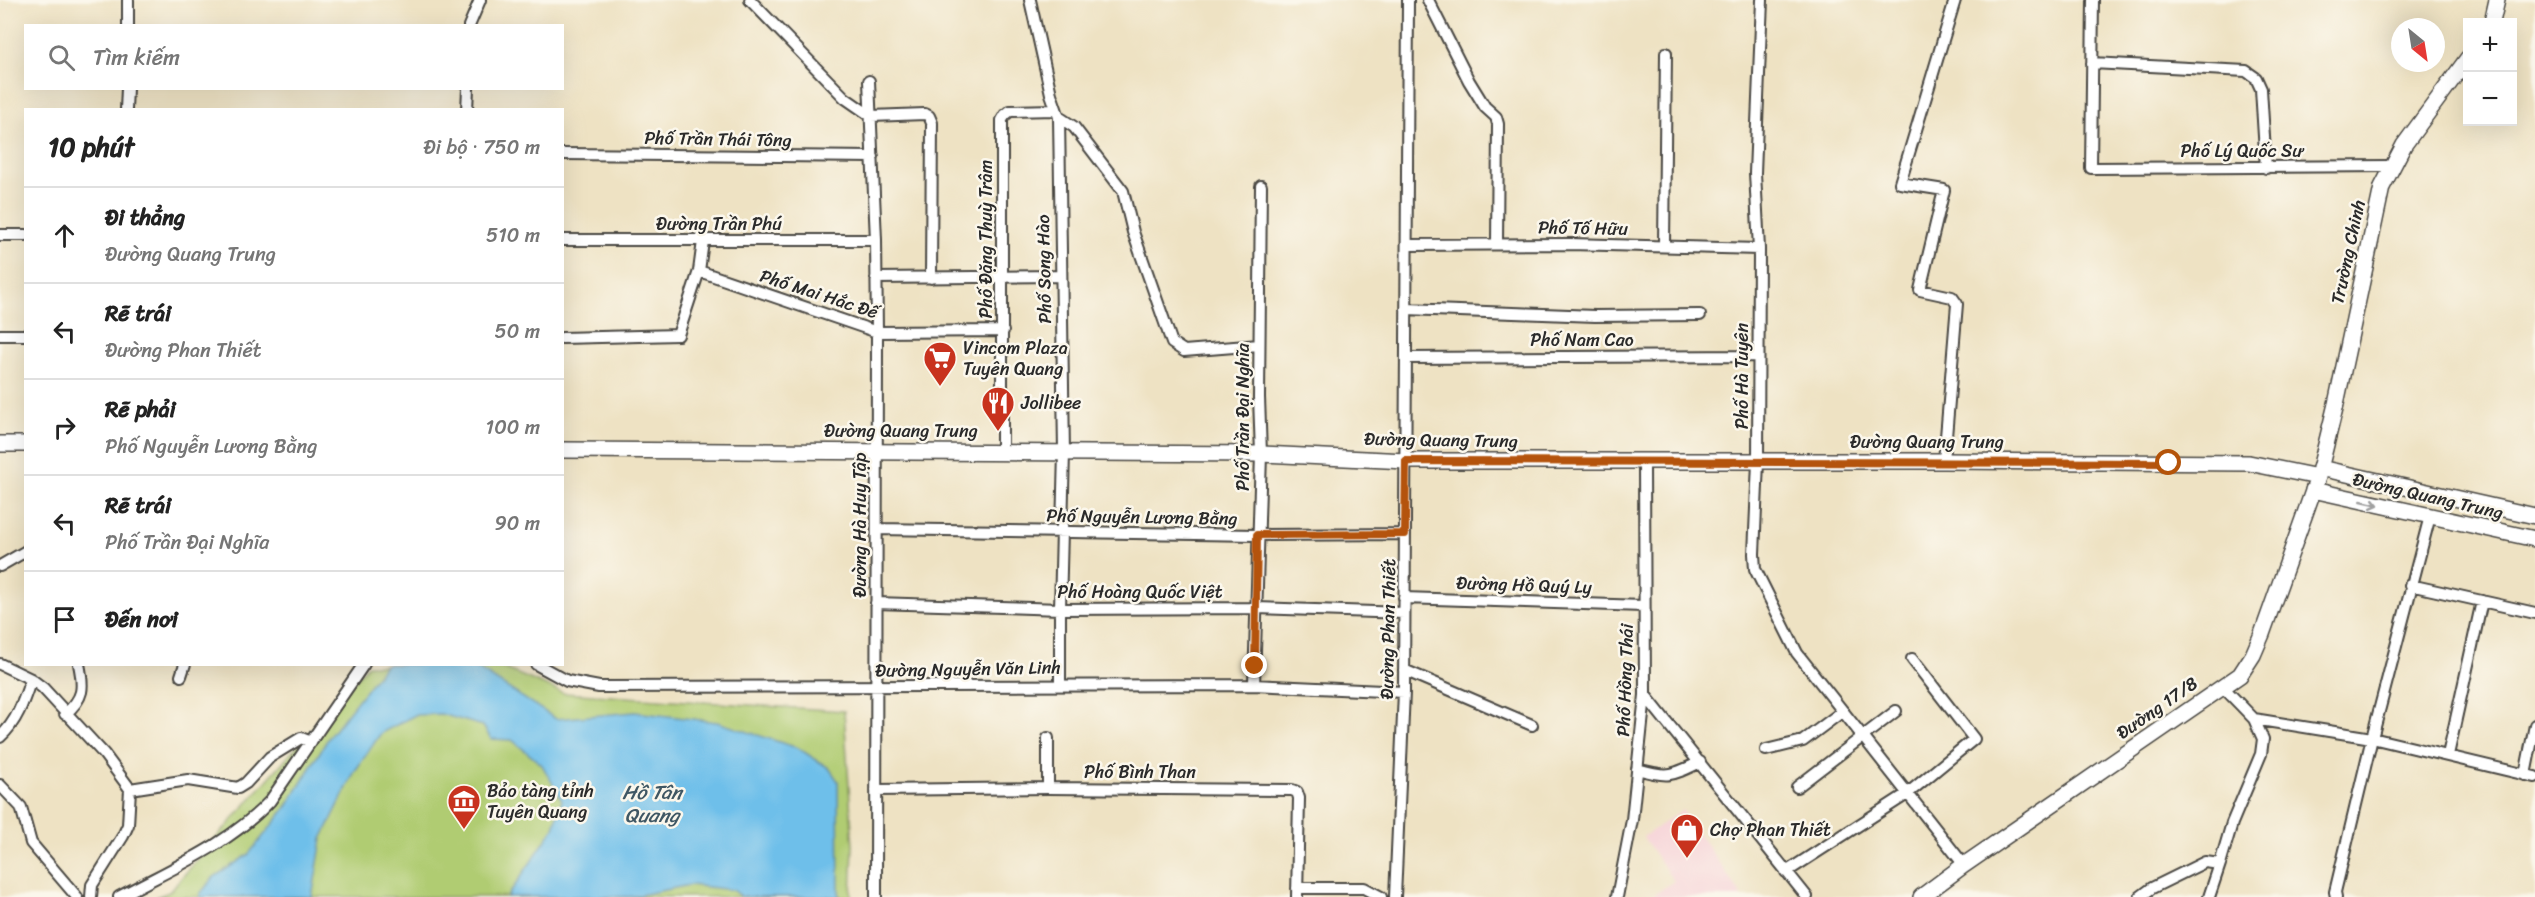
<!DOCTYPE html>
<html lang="vi">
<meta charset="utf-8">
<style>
body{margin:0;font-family:Sriracha,sans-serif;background:#f2f2f2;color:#222}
.controls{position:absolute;right:18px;top:18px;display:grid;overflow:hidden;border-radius:0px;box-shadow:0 6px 24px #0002}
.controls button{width:54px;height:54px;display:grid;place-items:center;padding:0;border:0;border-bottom:2px solid #e0e0e0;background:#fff;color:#222;font:30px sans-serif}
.compass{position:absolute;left:2391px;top:18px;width:54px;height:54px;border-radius:50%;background:#fff;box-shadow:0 6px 24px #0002;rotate:150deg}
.stop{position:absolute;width:18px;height:18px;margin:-14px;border:4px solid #b45309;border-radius:50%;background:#fff}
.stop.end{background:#b45309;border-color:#fff;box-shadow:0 2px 6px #0008}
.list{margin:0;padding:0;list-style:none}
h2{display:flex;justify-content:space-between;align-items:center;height:78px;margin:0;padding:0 24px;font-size:26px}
h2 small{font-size:20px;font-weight:400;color:#767676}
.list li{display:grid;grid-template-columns:39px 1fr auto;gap:18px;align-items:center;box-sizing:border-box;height:96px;padding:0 24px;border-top:2px solid #e0e0e0}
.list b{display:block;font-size:22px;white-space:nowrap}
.list p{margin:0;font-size:20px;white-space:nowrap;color:#767676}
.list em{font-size:20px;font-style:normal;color:#767676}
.icon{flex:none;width:33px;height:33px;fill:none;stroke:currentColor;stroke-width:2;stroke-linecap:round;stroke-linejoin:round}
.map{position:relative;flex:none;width:2535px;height:897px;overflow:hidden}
.search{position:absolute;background:#fff;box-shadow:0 6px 24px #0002;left:24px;top:24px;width:540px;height:66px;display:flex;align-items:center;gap:15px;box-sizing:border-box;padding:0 21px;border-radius:0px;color:#767676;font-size:22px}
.panel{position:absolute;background:#fff;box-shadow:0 6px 24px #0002;left:24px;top:108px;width:540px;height:558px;border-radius:0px}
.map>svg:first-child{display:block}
.built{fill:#f6cfd6}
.green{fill:#b0cc72;stroke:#6e7c4e;stroke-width:1.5}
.water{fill:#6ebfea;stroke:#4c758a;stroke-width:1.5}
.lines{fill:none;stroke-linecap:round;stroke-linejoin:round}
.minor-casing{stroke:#484642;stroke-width:14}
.secondary-casing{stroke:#484642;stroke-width:18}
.minor{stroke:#fff;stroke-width:10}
.secondary{stroke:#fff;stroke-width:15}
.oneway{stroke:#a0a0a0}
.route{stroke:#b45309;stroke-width:8}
.labels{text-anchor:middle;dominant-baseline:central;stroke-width:5;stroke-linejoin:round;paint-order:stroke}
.street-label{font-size:18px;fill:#2b2b2b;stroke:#fbf7ec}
.poi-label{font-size:18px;fill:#2b2b2b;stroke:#fbf7ec;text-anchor:start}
.water-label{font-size:20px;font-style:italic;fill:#3f5764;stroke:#fbf7ec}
</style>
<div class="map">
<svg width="2535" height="897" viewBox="0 0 2535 897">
<rect width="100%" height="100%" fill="#fbf7ec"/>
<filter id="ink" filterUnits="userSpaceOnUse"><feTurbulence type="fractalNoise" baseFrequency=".0167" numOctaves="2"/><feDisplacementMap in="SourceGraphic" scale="12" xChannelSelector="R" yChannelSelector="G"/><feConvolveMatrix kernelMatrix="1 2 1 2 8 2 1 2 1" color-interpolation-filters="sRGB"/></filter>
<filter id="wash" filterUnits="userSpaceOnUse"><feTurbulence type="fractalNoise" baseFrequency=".008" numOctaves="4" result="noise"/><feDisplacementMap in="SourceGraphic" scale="24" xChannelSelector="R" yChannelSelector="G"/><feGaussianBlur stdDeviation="1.35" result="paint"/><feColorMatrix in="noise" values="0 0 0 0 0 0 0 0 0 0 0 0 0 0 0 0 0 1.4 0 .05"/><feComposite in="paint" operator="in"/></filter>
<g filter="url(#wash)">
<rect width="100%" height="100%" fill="#eee2c3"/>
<path class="built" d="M1682,810l61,87h-92l23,-16 -31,-44z"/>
<path class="green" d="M368,665h128l67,28 281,18 9,135 -2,51h-695l13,-5z"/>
<path class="water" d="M386,664l86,1 84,54 79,-7 82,10 81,26 31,20 9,13 1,116h-97l-9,-7 -43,-5 -60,12h-123l47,-69 8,-28 -20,-35 -30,-25 -21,-1 -8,-13 -42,-12 -26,1 -34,18 -26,38 -33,68 -10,58h-112v-3l14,-17 34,-22 38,-47 43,-71z"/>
</g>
<g filter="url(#ink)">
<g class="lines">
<defs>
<path id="minor" d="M128,0v26
M750,0l95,98 26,18 54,-2 4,2 3,7 -1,155
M1030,0l21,94 8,23 5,335 -4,157v75
M1428,0l41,81 16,26 11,10 2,7 -1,120
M1762,0l-7,173 4,76 -1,213 -4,92 1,15 42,84 167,212
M2093,0l-2,168 302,-2
M469,26l11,-26
M2092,63l154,8 10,7 5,11 5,79
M869,81l7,159 1,92 -1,565
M126,110l1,-22
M467,110l1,-22
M1059,117l15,10 49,64 10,41 39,111 12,8 75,-6
M562,154l311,3
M0,235h26
M562,240h314
M1407,245l163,-1 189,5
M1664,245l2,-192
M699,271l178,61 126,-1
M876,278l184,-2
M1406,309l189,7 105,-1
M0,335h26
M562,338l116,-3 21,-64 4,-30
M1406,358l352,-2
M1002,451v-331l3,-5 5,-4 45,-1
M1944,461l13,-157 -5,-7 -32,-7 24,-100 -44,-7 55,-183
M878,529l379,6 148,-1
M0,566l26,-15
M2410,585l125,28
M1404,598l239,8
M876,603l184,6 197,-1 147,5
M0,664l31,15 12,9 61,66 26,35 -2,36 -5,11 -31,49 -1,12
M536,664l31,17 32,6 655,-2 150,7
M1404,670l128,55
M181,676l4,-12
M1254,685l7,-231 -2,-57 2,-211
M1645,695l162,202
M65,714c19,-16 19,-26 14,-50
M2254,719l118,19 163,39
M0,737c17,-15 24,-37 31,-58
M1048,738v50
M1766,750l37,-9 40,-30
M2448,755l34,-154
M1637,769c32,9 34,7 63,-7
M2525,775l10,-50
M0,785l21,22 10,36 46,54
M1797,787l99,-76
M130,789l58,-9 50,8 8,-5 24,-26 31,-19 10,4
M876,790l172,-2 244,2 5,2 2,6 -2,99
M2220,864l12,-41 29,-69 2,-15 -9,-20 -32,-33
M1786,872l121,-78 67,-55 -62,-80
M1297,888h67l17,9
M119,897c51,-28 110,-52 151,-96l94,-137
M1395,897l9,-205 4,-692
M1617,897l15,-77 13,-125 -1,-234
M2140,897l12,-9 53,-26 15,2 -11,33
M2336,897l-1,-5 37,-154 58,-222"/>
<path id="secondary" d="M2492,22l5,-22
M0,444h26
M562,450l699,4 145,7h538l305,2 69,14
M2320,468l215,48
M2313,490l222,49
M1921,897l43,-32 276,-190 13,-20 9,-21 56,-157 18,-73 46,-217 22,-42 64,-87"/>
</defs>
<use href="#minor" class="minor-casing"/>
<use href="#secondary" class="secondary-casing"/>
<use href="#minor" class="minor"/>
<use href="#secondary" class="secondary"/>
</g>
<defs><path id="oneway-shaft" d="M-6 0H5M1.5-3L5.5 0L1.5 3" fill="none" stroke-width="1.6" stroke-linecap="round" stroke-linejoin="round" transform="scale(1.5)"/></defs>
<use class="oneway" href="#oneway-shaft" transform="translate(2370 503) rotate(13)"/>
</g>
<g class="lines" filter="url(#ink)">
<path class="route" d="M1255,666l2,-131 148,-1 1,-73 763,2"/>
</g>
<defs>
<symbol id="supermarket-pin" viewBox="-11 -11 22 30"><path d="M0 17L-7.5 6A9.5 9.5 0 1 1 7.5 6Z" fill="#c8321e" stroke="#fbf7ec"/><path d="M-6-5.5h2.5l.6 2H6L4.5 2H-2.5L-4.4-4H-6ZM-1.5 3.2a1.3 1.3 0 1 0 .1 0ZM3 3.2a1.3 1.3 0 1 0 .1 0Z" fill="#fff"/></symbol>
<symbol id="restaurant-pin" viewBox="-11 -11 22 30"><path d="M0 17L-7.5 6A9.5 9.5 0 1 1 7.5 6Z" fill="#c8321e" stroke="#fbf7ec"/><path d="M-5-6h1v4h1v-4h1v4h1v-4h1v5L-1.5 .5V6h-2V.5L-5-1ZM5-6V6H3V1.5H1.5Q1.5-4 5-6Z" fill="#fff"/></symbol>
<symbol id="museum-pin" viewBox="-11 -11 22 30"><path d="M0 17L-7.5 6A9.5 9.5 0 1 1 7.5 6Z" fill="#c8321e" stroke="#fbf7ec"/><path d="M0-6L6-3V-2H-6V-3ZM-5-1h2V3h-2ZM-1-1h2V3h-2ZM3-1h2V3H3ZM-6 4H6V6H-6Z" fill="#fff"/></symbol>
<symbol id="shop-pin" viewBox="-11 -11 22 30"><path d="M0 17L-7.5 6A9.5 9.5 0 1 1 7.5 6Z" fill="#c8321e" stroke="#fbf7ec"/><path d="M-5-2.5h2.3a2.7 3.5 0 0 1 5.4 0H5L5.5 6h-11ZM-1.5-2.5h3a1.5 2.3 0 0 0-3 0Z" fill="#fff"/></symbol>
</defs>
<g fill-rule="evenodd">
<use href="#supermarket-pin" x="921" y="339" width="38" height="52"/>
<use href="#restaurant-pin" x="979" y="384" width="38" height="52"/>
<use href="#museum-pin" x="445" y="782" width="38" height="52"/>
<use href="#shop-pin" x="1668" y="811" width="38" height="52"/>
</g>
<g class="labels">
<g class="street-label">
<text transform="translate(718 139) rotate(1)">Phố Trần Thái Tông</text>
<text x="2242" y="151">Phố Lý Quốc Sư</text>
<text x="719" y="224">Đường Trần Phú</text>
<text transform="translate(1583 228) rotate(1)">Phố Tố Hữu</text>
<text transform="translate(986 239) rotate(-90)">Phố Đặng Thuỳ Trâm</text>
<text transform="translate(2348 252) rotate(-78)">Trường Chinh</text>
<text transform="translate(1044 269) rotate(-91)">Phố Song Hào</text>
<text transform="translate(819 294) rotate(18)">Phố Mai Hắc Đế</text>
<text x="1582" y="340">Phố Nam Cao</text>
<text transform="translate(1742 376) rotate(-90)">Phố Hà Tuyên</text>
<text transform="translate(1243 417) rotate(-90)">Phố Trần Đại Nghĩa</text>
<text x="901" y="431">Đường Quang Trung</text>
<text transform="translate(1441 440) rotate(1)">Đường Quang Trung</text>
<text x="1927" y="442">Đường Quang Trung</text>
<text transform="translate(2428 496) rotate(13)">Đường Quang Trung</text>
<text transform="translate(1142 517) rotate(1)">Phố Nguyễn Lương Bằng</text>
<text transform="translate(860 525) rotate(-90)">Đường Hà Huy Tập</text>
<text transform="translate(1524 585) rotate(2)">Đường Hồ Quý Ly</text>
<text x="1140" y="592">Phố Hoàng Quốc Việt</text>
<text transform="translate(1388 629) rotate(-89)">Đường Phan Thiết</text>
<text transform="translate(968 669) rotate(-1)">Đường Nguyễn Văn Linh</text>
<text transform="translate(1625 680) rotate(-88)">Phố Hồng Thái</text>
<text transform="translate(2157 708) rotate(-35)">Đường 17/8</text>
<text x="1140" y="772">Phố Bình Than</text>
</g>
<g class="poi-label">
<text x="963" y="348">Vincom Plaza<tspan x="963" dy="21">Tuyên Quang</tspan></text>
<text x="1021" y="403">Jollibee</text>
<text x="487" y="791">Bảo tàng tỉnh<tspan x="487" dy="21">Tuyên Quang</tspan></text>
<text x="1710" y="830">Chợ Phan Thiết</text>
</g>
<g class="water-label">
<text x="652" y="792">Hồ Tân<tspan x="652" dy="23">Quang</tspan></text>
</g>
</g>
</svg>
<div class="controls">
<button>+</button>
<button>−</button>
</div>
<svg class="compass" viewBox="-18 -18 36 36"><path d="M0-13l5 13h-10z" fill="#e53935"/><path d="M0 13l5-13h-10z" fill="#767676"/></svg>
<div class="stop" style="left:2169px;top:463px"></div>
<div class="stop end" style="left:1255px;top:666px"></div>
<div class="search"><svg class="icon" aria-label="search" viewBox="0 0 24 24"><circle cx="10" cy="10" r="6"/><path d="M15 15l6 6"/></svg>Tìm kiếm</div>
<section class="panel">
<h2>10 phút<small>Đi bộ · 750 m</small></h2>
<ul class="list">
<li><svg class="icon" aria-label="ahead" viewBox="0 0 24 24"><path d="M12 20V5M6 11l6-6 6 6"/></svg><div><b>Đi thẳng</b><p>Đường Quang Trung</p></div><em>510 m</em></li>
<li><svg class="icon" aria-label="left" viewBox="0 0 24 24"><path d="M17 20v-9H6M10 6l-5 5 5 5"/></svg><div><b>Rẽ trái</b><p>Đường Phan Thiết</p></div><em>50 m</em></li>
<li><svg class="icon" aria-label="right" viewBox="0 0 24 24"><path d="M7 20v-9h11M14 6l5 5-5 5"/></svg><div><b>Rẽ phải</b><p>Phố Nguyễn Lương Bằng</p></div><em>100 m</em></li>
<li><svg class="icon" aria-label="left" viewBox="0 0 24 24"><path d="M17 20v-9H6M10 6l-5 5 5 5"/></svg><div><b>Rẽ trái</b><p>Phố Trần Đại Nghĩa</p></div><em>90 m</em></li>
<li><svg class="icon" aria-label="arrive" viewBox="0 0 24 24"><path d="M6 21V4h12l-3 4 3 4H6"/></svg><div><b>Đến nơi</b></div></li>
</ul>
</section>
</div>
